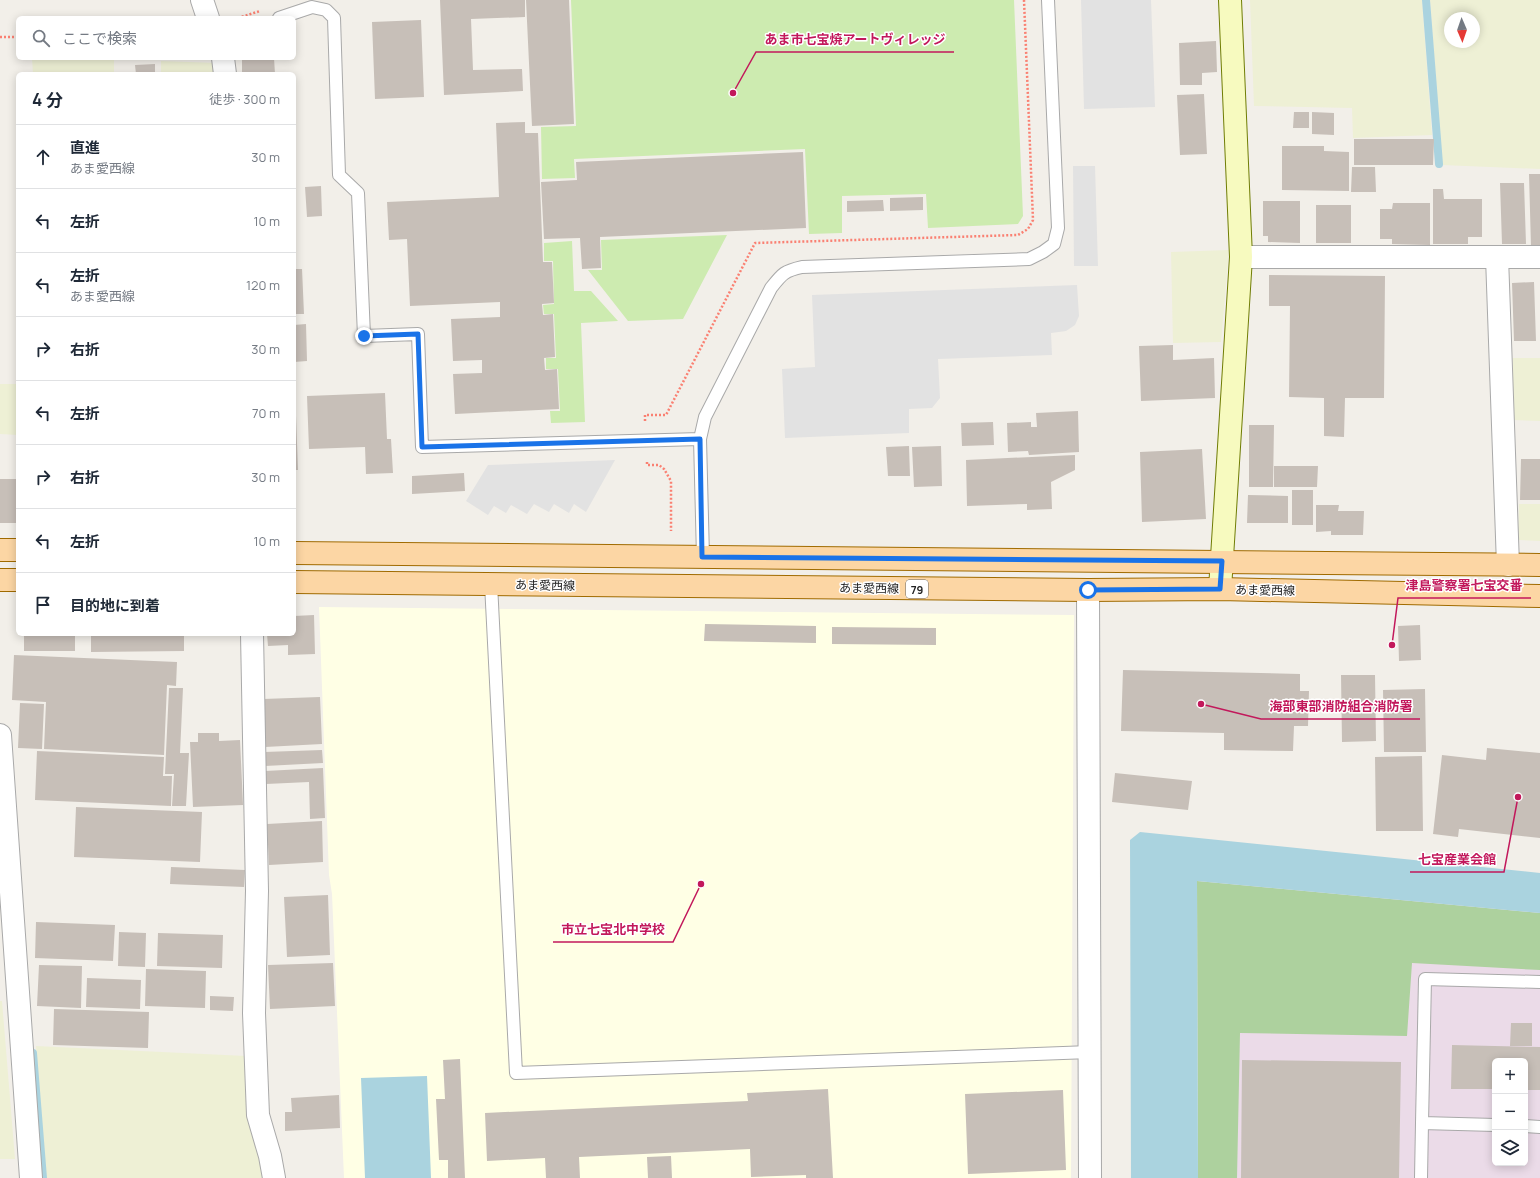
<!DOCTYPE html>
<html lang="ja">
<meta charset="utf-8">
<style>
body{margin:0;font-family:Manrope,"Noto Sans JP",sans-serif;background:#f6f6f7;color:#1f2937}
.controls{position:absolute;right:12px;bottom:12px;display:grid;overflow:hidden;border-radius:6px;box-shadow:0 2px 10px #0003}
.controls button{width:36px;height:36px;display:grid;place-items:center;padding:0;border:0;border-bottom:1px solid #e0e1e3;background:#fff;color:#1f2937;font:20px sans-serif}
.compass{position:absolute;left:1444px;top:12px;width:36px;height:36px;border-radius:50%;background:#fff;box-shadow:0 2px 10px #0003;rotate:178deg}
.stop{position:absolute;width:12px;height:12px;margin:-9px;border:3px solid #1a73e8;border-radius:50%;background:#fff}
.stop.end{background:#1a73e8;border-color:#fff;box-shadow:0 1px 4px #0008}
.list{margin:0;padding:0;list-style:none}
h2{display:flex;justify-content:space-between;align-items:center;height:52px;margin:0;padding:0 16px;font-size:17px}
h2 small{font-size:13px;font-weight:400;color:#747a83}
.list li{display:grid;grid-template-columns:26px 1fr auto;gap:12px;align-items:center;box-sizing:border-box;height:64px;padding:0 16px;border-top:1px solid #e0e1e3}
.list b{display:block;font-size:15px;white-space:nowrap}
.list p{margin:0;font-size:13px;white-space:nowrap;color:#747a83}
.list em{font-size:13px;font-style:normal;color:#747a83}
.icon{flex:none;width:22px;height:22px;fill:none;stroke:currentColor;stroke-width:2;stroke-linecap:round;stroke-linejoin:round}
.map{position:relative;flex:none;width:1540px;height:1178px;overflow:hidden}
.search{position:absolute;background:#fff;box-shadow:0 2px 10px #0003;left:16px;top:16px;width:280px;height:44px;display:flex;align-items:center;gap:10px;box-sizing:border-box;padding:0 14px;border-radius:6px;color:#747a83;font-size:15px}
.panel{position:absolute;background:#fff;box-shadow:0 2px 10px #0003;left:16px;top:72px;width:280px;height:564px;border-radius:6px}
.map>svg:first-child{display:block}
.industrial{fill:#ebdbe8;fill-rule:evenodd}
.education{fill:#ffffe5}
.farmland{fill:#eef0d5;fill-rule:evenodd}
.grass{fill:#cdebb0}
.forest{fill:#add19e}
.parking{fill:#e2e2e2}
.water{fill:#aad3df}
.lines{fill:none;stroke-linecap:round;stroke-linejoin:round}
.stream{stroke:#aad3df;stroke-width:8}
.building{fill:#c7bfb8}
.lane-casing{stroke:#a9a9a9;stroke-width:14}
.street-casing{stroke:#a9a9a9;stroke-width:24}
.secondary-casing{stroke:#707d05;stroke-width:24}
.primary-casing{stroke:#a06b00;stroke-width:24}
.path{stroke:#fa8072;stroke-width:2.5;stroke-dasharray:2 2;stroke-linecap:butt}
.lane{stroke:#fff;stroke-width:12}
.street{stroke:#fff;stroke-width:22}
.secondary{stroke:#f7fabf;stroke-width:22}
.primary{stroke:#fcd6a4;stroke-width:22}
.route{stroke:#1a73e8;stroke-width:5}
.labels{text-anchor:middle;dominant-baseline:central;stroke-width:3;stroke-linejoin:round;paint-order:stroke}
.shield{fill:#fff;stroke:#646464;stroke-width:1}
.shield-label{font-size:11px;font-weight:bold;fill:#222}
.street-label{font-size:12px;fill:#222;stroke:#fff}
.leader{fill:none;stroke:#c2185b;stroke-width:1.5}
.callout-dot{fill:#c2185b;stroke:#fff;stroke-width:1.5}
.callout-label{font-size:13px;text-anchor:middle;font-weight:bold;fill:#c2185b;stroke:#fff;stroke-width:3;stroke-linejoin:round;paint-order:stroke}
</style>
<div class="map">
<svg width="1540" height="1178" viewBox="0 0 1540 1178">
<rect width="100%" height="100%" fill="#f2efe9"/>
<path class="industrial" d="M1197,881l343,32v265h-342zM1495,1061h30v102h-30z"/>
<path class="education" d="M319,607l755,8 -3,563h-727l-12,-284 -3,-19z"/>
<path class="farmland" d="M1250,0h172l10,135 -79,3 -1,-30 -98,-2z
M1430,0h110v169l-98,-4zM1450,18h24v24h-24z
M32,58h82v16h-81z
M161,61l55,2 4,11h-59z
M1229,250l-8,92 -48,1 -2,-91z
M1513,358h27v63l-27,-1z
M0,384h18v51l-18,-1z
M1519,504h21v37l-22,-1z
M0,1001h2l13,158h-15z
M36,1046l210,10 18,122h-218z"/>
<path class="grass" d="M571,0h443l9,216 -5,8 -90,4 -2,-34 -84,2v37l-33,1 -4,-85 -231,10 1,19 -33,1 -1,-52 35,-1z
M727,235l-44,84 -55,2 -40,-51h14l-1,-30z
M572,241l2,50h17l27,30 -37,2 4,99 -34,1 -1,-12h10l-2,-42h-12v-11h10l-2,-44h-10l-1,-9 11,-1 -1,-43h-9v-18z"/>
<path class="forest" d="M1197,881l343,32v57l-128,-7 -5,73 -167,-3 -3,145h-39z"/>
<path class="parking" d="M1081,0h70l4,107 -71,2z
M1073,166h22l3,100h-24z
M1077,285l2,31 -4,9 -9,6 -15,2 1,22 -114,4 2,39 -8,10 -23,1v24l-124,5 -3,-69 33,-2 -3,-72z
M615,460l-29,52 -12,-8 -5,9 -15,-9 -5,8 -15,-8 -7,10 -16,-9 -5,8 -12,-7 -6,9 -22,-14 22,-36z"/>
<path class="water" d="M1140,832l400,41v40l-343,-32 1,297h-67l-1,-338z
M427,1076l4,102h-66l-4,-100z"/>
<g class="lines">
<path class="stream" d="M1426,0l13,164
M33,1053l10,125"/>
</g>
<path class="building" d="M440,0h85v17l-54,2 2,51 49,-1 1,22 -79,4z
M526,0h43l5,124 -42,2z
M421,20l3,77 -49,2 -3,-77z
M1216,41l1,31 -15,1v12h-22l-1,-42z
M242,58h32l1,16h-33z
M155,64v10h-19l-1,-9z
M1204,94l3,60 -27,1 -3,-60z
M1294,112h15v16h-16z
M1312,112l22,1v22l-22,-1z
M525,122v11h13l5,129h9l2,41 -12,1 1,11 10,-1 2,43 -11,1 1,12 12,-1 2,40 -104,5 -2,-40 29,-1v-13l-29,1 -2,-42 49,-2v-15l-90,4 -3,-67 -18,1 -2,-38 112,-5 -3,-74z
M1354,139h80l-1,26h-79z
M1282,146h42v5l25,1v39l-67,-1z
M803,152l3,76 -206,9 1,31 -19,1 -2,-31 -36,1 -3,-57 36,-2 -1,-18z
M1352,167h23l1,25h-25z
M1529,174h11v72l-9,1z
M1500,183h24l2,61h-24z
M321,186l1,30 -15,1 -2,-30z
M1433,189h10l1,10h38v38h-14v7h-35z
M923,197v13l-33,1v-13z
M883,200l1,11 -37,1v-11z
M1263,201h37v42l-32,-1v-6h-5z
M1393,203h37v42l-38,-1v-5h-12v-30h12z
M1316,205h35v38h-35z
M294,269h8l2,45h-10z
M1269,275l116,1 -1,122h-39l-1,39 -20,-1v-38l-35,-1 1,-91h-21z
M1534,282l2,59h-22l-2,-58z
M306,324l1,37 -13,1v-37z
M1173,345v15l41,-2 1,40 -74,3 -2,-55z
M385,393l2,46h4l2,34 -27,1 -1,-27 -56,2 -2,-53z
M1078,411l1,41 -50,3 -1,-4 -20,1 -1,-29 24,-1v5h6l-1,-14z
M294,416h2l2,54h-4z
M993,422l1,23 -32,1 -1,-23z
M1249,425h25l-1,62h-24z
M909,446l1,30h-22l-2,-29z
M941,446l1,40 -28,1 -2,-40z
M1202,449l4,70 -64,3 -2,-70z
M1075,455v15l-24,12 1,27 -25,1v-6l-60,2 -1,-46z
M1521,459h19v41h-20z
M1274,466h44l-1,21h-43z
M464,473l1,18 -53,3v-18z
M0,479h18v44h-18z
M1292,490h21v35h-21z
M1248,495l40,1v27h-41z
M1316,505h23l-1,6h26l-1,24h-32v-4l-15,1z
M314,615l1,39 -27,1v-10l-20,1 -1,-12h27v-18z
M705,624l111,2v17l-112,-2z
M1420,625l1,35 -22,1 -1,-35z
M832,627l104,1v17l-104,-1z
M24,634h51v17h-51z
M91,634h93v17l-93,1z
M14,655l163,7 -1,24 -9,-1 -3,70 -120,-6 2,-47 -34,-2z
M1123,670l177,4v17h9l-1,35h-14l-1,25 -69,-1v-17l-103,-2z
M1341,675h34l1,66 -34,1z
M169,688h14l-3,65h9l-3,53h-14l2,-32h-9z
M1425,689l1,63h-42l-1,-62z
M320,697l2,47 -57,3 -2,-48z
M20,703l24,1 -2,45 -24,-1z
M198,733h21v8l21,-1 3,65 -50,2 -3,-65h8z
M1487,748l53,5v85l-81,-9 -1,8 -25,-3 9,-79 44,5z
M322,750l1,13 -58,3 -1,-14z
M37,751l127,6 -1,19h9l-1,30 -136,-6z
M1422,756l1,75h-47l-1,-74z
M323,768l2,50 -15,1 -1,-37 -43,2 -1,-13z
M1115,773l77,8 -4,29 -76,-8z
M76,807l126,5 -2,50 -126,-5z
M322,821l1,41 -54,3 -2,-41z
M171,867l74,3 -1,17 -74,-3z
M328,895l2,60 -43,2 -3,-60z
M36,922l79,3 -2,36 -78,-3z
M119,932l27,1 -1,34 -27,-1z
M158,933l65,2 -1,33 -65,-2z
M333,963l2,43 -65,3 -2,-44z
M39,965l43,1 -1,42 -44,-2z
M146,969l60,2 -1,37 -60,-2z
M87,978l54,2 -1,29 -54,-2z
M210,996l24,1 -1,14 -23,-1z
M54,1009l95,3 -1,36 -95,-3z
M1511,1023h21v23h-22z
M1452,1045l88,2v43h-15v-29h-30v28h-44z
M460,1059l5,119h-17v-18h-9l-3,-61h9l-2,-39z
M1242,1060l159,2 -2,116h-158z
M828,1089l5,89h-27v-3l-55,2 -1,-28 -171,8 1,21h-34l-1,-20 -58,3 -2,-48 263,-12 -1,-8z
M1063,1090l3,80 -98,4 -3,-80z
M339,1095l1,33 -55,3v-19h7l-1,-14z
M671,1156l1,22h-24l-1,-21z"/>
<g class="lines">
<defs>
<path id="lane" d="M279,18l33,-11 14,3 8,8 5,157 19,18 6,143 54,-2 4,113 278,-8
M703,557l-3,-118 5,-22 66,-129c11,-14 13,-17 31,-21l227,-8 14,-7 11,-8 4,-16 -10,-228
M491,584l25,489 574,-21
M1422,1123l3,-144 115,3
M1525,1126l15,1
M1421,1178l1,-55 73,2"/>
<path id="street" d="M202,0l6,18
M223,58l2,16
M1241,257h299
M1497,257l11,308
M1088,590l2,588
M252,634l5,257 -3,122 4,102 12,41 4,22
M0,735l31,443"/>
<path id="secondary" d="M1220,589l21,-332 -11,-257"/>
<path id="primary" d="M0,550h18
M294,553l1246,12
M0,580h18
M294,582l794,8 132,-1 320,7"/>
</defs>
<use href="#lane" class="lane-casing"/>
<use href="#street" class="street-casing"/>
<use href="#secondary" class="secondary-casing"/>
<use href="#primary" class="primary-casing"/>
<path class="path" d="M238,18l22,-7
M0,37h18
M645,421v-6h21l89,-172 263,-8 10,-6 5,-9 -9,-220
M647,462v3h12l5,4 7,12v50"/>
<use href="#lane" class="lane"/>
<use href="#street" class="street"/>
<use href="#secondary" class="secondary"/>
<use href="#primary" class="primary"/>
</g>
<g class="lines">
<path class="route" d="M364,336l54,-2 4,113 278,-8 2,118 520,4 -2,28 -132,1"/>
</g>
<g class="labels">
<rect class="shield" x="906" y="580" width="22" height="18" rx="3"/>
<g class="shield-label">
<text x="917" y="589">79</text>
</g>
<g class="street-label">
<text transform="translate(545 585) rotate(1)">あま愛西線</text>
<text transform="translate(869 588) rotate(1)">あま愛西線</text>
<text transform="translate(1265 590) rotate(1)">あま愛西線</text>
</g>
</g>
<path class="leader" d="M733 93L756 52H954M1392 645L1398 598H1531M1201 704L1261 719H1420M1518 797L1504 872H1410M701 884L673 942H553"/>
<g class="callout-dot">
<circle cx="733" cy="93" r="4"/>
<circle cx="1392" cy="645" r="4"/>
<circle cx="1201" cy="704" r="4"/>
<circle cx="1518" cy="797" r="4"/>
<circle cx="701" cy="884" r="4"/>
</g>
<g class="callout-label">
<text x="855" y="44">あま市七宝焼アートヴィレッジ</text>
<text x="1464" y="590">津島警察署七宝交番</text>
<text x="1341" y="711">海部東部消防組合消防署</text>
<text x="1457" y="864">七宝産業会館</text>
<text x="613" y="934">市立七宝北中学校</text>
</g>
</svg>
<div class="controls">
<button>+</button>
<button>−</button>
<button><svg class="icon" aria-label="layers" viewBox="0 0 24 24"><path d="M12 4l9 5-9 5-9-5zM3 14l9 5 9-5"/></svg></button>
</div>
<svg class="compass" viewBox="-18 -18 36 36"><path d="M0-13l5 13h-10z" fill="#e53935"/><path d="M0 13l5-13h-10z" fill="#747a83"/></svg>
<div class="stop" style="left:1088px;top:590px"></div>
<div class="stop end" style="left:364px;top:336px"></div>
<div class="search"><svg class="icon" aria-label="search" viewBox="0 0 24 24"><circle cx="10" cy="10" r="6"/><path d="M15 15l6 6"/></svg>ここで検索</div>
<section class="panel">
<h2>4 分<small>徒歩 · 300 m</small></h2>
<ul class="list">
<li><svg class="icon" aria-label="ahead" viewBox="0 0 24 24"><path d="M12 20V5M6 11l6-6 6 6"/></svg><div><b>直進</b><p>あま愛西線</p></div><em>30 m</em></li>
<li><svg class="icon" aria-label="left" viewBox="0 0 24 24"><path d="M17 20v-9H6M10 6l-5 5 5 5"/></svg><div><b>左折</b></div><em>10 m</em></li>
<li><svg class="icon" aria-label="left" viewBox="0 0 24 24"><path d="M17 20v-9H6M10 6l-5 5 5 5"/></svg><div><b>左折</b><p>あま愛西線</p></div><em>120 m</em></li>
<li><svg class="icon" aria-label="right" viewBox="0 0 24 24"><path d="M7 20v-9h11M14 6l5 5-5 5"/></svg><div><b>右折</b></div><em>30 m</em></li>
<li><svg class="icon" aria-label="left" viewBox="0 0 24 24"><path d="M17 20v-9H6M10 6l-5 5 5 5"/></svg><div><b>左折</b></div><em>70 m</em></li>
<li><svg class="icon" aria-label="right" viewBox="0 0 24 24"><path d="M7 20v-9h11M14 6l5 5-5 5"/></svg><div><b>右折</b></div><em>30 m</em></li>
<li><svg class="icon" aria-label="left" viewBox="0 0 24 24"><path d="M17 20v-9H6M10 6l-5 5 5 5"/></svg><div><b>左折</b></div><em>10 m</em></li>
<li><svg class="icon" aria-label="arrive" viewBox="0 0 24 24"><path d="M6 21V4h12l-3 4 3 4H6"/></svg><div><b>目的地に到着</b></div></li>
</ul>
</section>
</div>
